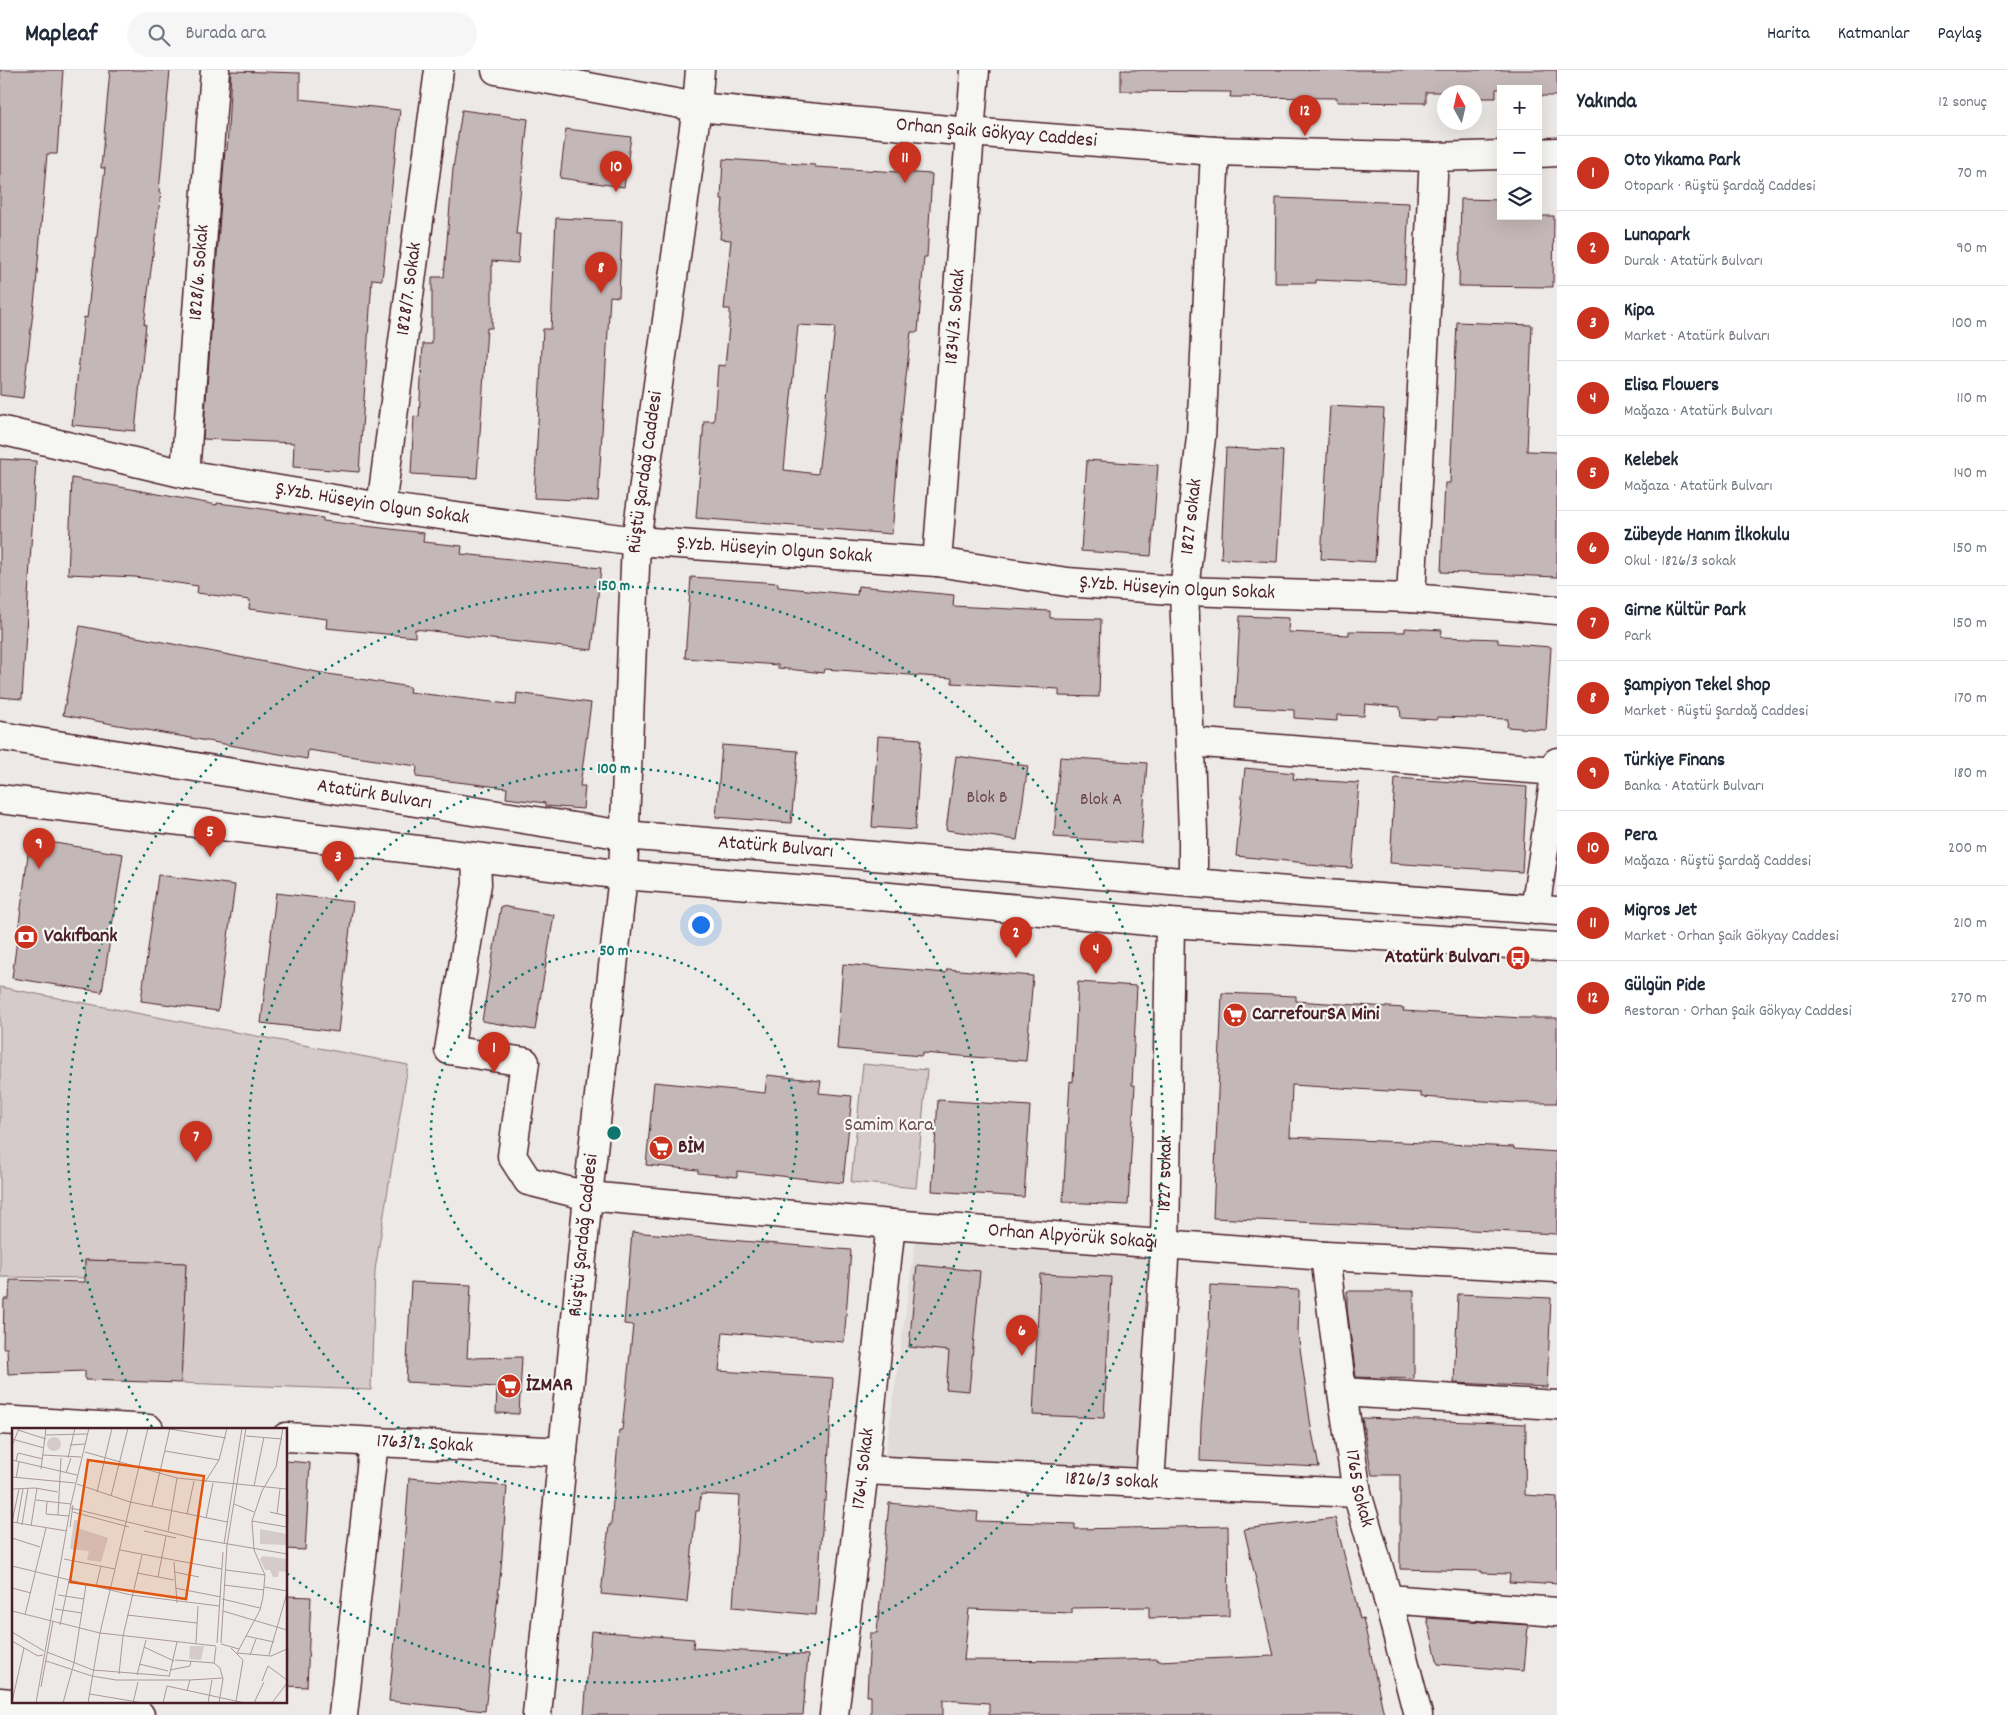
<!DOCTYPE html>
<html lang="tr">
<meta charset="utf-8">
<style>
body{margin:0;font-family:Dekko,sans-serif;background:#f6f6f7;color:#1f2937}
.controls{position:absolute;right:15px;top:15px;display:grid;overflow:hidden;border-radius:0px;box-shadow:0 5px 20px #0002}
.controls button{width:45px;height:45px;display:grid;place-items:center;padding:0;border:0;border-bottom:1px solid #e0e1e3;background:#fff;color:#1f2937;font:25px sans-serif}
.compass{position:absolute;left:1437px;top:15px;width:45px;height:45px;border-radius:50%;background:#fff;box-shadow:0 5px 20px #0002;rotate:352deg}
.you{position:absolute;left:700px;top:854px;width:18px;height:18px;margin:-12px;border:4px solid #fff;border-radius:50%;background:#1a73e8;box-shadow:0 0 0 8px #1a73e833}
.badge{display:grid;place-items:center;width:32px;height:32px;border-radius:50%;background:#c8321e;color:#fff;font-size:16px;font-weight:700}
.pin{position:absolute;translate:-50% -41px;filter:drop-shadow(0 1px 2px #0008)}
.pin::after{content:'';position:absolute;top:26px;width:18px;height:15px;background:inherit;clip-path:polygon(0 0,100% 0,50% 100%)}
.list{margin:0;padding:0;list-style:none}
h2{display:flex;justify-content:space-between;align-items:center;height:65px;margin:0;padding:0 20px;font-size:21px}
h2 small{font-size:16px;font-weight:400;color:#747a83}
.list li{display:grid;grid-template-columns:32px 1fr auto;gap:15px;align-items:center;box-sizing:border-box;height:75px;padding:0 20px;border-top:1px solid #e0e1e3}
.list b{display:block;font-size:19px;white-space:nowrap}
.list p{margin:0;font-size:16px;white-space:nowrap;color:#747a83}
.list em{font-size:16px;font-style:normal;color:#747a83}
.icon{flex:none;width:28px;height:28px;fill:none;stroke:currentColor;stroke-width:2;stroke-linecap:round;stroke-linejoin:round}
.map{position:relative;flex:none;width:1557px;height:1645px;overflow:hidden}
header{display:flex;align-items:center;gap:30px;box-sizing:border-box;height:70px;padding:0 25px;background:#fff;border-bottom:1px solid #e0e1e3}
header strong{font-size:24px}
nav{display:flex;gap:28px;margin-inline-start:auto;font-size:18px}
.search{width:350px;height:45px;background:#f6f6f7;display:flex;align-items:center;gap:12px;box-sizing:border-box;padding:0 18px;border-radius:28px;color:#747a83;font-size:19px}
main{display:flex}
aside{flex:1;background:#fff}
.map>svg:first-child{display:block}
.built{fill:#e0dad8}
.green{fill:#d4cbca;stroke:#8f757a}
.building{fill:#c4b7b7;stroke:#4a1f2b;fill-rule:evenodd}
.lines{fill:none;stroke-linecap:round;stroke-linejoin:round}
.minor-casing{stroke:#4a1f2b;stroke-width:31}
.major-casing{stroke:#4a1f2b;stroke-width:31}
.minor{stroke:#f6f6f2;stroke-width:28}
.major{stroke:#f6f6f2;stroke-width:28}
.ring{fill:none;stroke:#0f766e;stroke-width:2.5;stroke-dasharray:2.5 5}
.labels{text-anchor:middle;dominant-baseline:central;stroke-width:4.5;stroke-linejoin:round;paint-order:stroke}
.number-label{font-size:18px;fill:#68454e}
.street-label{font-size:20px;fill:#4a1f2b;stroke:#f6f6f2}
.poi-label{font-size:20px;font-weight:bold;fill:#4a1f2b;stroke:#f6f6f2;text-anchor:start}
.park-label{font-size:20px;fill:#6c4a53;stroke:#f6f6f2}
.inset-road{fill:none;stroke:#ab989b;stroke-width:1}
.view{fill:#e0560e;fill-opacity:0.15;stroke:#e0560e;stroke-width:2.5}
.inset-edge{fill:none;stroke:#4a1f2b;stroke-width:2.5}
.centre{fill:#0f766e;stroke:#f6f6f2;stroke-width:2.5}
.ring-label{font-size:15px;text-anchor:middle;font-weight:bold;fill:#0f766e;stroke:#f6f6f2;stroke-width:4.5;stroke-linejoin:round;paint-order:stroke}
</style>
<header>
<strong>Mapleaf</strong>
<div class="search"><svg class="icon" aria-label="search" viewBox="0 0 24 24"><circle cx="10" cy="10" r="6"/><path d="M15 15l6 6"/></svg>Burada ara</div>
<nav><a>Harita</a><a>Katmanlar</a><a>Paylaş</a></nav>
</header>
<main>
<div class="map">
<svg width="1557" height="1645" viewBox="0 0 1557 1645">
<rect width="100%" height="100%" fill="#ece9e6"/>
<filter id="ink" filterUnits="userSpaceOnUse"><feTurbulence type="fractalNoise" baseFrequency=".02" numOctaves="2"/><feDisplacementMap in="SourceGraphic" scale="10" xChannelSelector="R" yChannelSelector="G"/><feConvolveMatrix kernelMatrix="1 2 1 2 8 2 1 2 1" color-interpolation-filters="sRGB"/></filter>
<g filter="url(#ink)">
<path class="built" d="M916,1168l232,18 -10,215 -253,-14z"/>
<path class="green" d="M0,917l408,78 -33,205 -4,120 -190,-7 5,-120 -101,-3v18l-85,-1z
M863,994l64,6 -11,118 -65,-6z"/>
<path class="building" d="M0,0h63l-6,84h-10l-11,132 -13,112 -23,-3z
M110,0h60l-11,122h2l-17,132h2l-11,107 -63,-6 12,-108 3,1 18,-150h-4z
M1121,0h436v26h-19v-7h-42v9h-22v-6h-48v11l-89,-1v-4l-107,-1 1,-5 -110,-1z
M231,1l69,2v26l100,11 -18,170 -10,-1 -13,193 -66,-5 1,-24 -91,-4 22,-289h2z
M462,40l66,9 -12,115h4l-2,29 -26,-2v67h-5l-10,150 -66,-4 3,-58 5,1 4,-73h9v-67h12l9,-108z
M566,59l65,8 -7,50 -64,-9z
M723,89l92,6v2l117,7 -5,83h-3l-6,75h-7l-11,99 -8,103 -196,-16 8,-97h10l4,-56 7,1 5,-49v-8h-6l7,-69 -11,-1 3,-40h-2zM798,255l37,2 -17,147 -34,-4z
M1276,128l133,5 -4,81 -89,-4v3h-41z
M1461,129l40,1v16h53l-1,71 -94,-1z
M556,148l66,3 -3,76 -9,-1 -12,205 -64,-3 9,-169h8z
M1457,252l75,3 -5,126 30,1v125l-116,-5 4,-89h5z
M1330,336l54,3 -9,153 -54,-3z
M1226,378l57,3 -6,111 -56,-3z
M0,389l36,2 -14,238 -22,-2z
M1087,390l71,5 -7,91 -70,-5z
M72,408l145,27v-2l26,3 80,12v3l101,12 -1,9 39,4 -1,8 140,14 -9,82 -128,-14 1,-1 -50,-6v8l-89,-9 1,-9 -78,-10 1,-9 -53,-7 1,-7 -63,-9 -67,-3z
M691,507l87,6v4l79,8 1,-9 96,9 -1,11 97,5v7l51,1 -2,78 -40,-1v-7l-107,-6v-5l-127,-9 -1,4 -46,-5v-3l-93,-7z
M1240,546l49,2 -1,14 61,3v-4l56,1v-4l37,2 -1,7 57,2v4l53,4 -5,83 -39,-3 1,-8 -71,-2v3l-36,-2 -1,-11 -35,-3 -1,12 -27,-1v6l-43,-3v-8l-59,-3z
M80,556l242,47 88,14 -1,5 107,13 1,-12 74,10 -11,83h5l-2,23 -38,-3v-3l-39,-5 1,-10 -91,-11 1,-11 -109,-16 -1,9 -244,-44z
M878,666l43,3 -6,91 -43,-3z
M722,675l76,6 -7,72 -75,-6z
M956,686l72,10 -11,74 -71,-10z
M1060,687l87,6 -6,80 -87,-6z
M1245,698l49,5 -1,6 66,4 -7,85 -45,-3v-2l-71,-7z
M1395,708l132,9 -5,85 -132,-9z
M30,769l93,15 -21,138 -90,-14z
M158,805l77,10 -17,126 -77,-10z
M276,823l77,9 -15,130 -77,-9z
M501,836l53,9 -19,115 -53,-9z
M843,894l103,9 1,-4 86,7 -7,85 -104,-8v3l-85,-7z
M1078,912l59,4 -5,99h3l-7,120 -65,-3 7,-121 3,1z
M1222,923l74,3v5l108,7 -1,3 119,7h35v85h-41l-95,-6v-4l-129,-8 -2,52 224,10v2l43,3v82l-344,-16z
M767,1005l54,6 -2,12 33,3 -9,87 -106,-12v6l-39,-4v-3l-52,-5 8,-83 111,11z
M938,1030l92,6 -6,91 -92,-6z
M632,1162l219,18 -7,92 -121,-10 -4,39 114,7 -7,123h-2l-8,114 -83,-8 7,-111 -39,-2 -2,17h-3l-9,91 -86,-8 8,-69h2l8,-95h3l11,-105 -9,-1z
M85,1190l101,3 -5,120 -96,-3v-9l-77,3 -1,-26h-4l1,-49h5l1,-19 75,2z
M917,1195l63,6 -11,120 -23,-2 3,-38 -40,-4z
M1040,1204l71,3 -7,141 -71,-3z
M411,1212l60,3 -4,73 55,-1 -3,57 -23,-1 1,-26 -91,-5z
M1210,1215l89,5 -1,44 13,93 8,40 -119,-6 1,-37 8,-92z
M1347,1221h67v88l-58,-2 -9,-69z
M1458,1224l93,4 -4,89 -93,-4z
M1362,1348l164,6 -1,71 32,2v86l-12,-1 -1,2 -35,-2 1,-8 -28,-1v-2l-82,-2v-94h-28z
M286,1391l24,2 -5,87 -19,-1z
M409,1408l98,8 -6,83 -16,142 -96,-10 14,-140z
M889,1433l89,9 -1,9 98,3v5l153,-3 1,90 -80,2v-11l-77,1v5l-103,-4 -5,51 117,1 77,-2v2l116,-5 -30,-127 91,-11 25,101 3,-1 21,97h-395v-12l-46,-3v15h-72v-19h-4l3,-63h7z
M286,1526l25,1 -4,90 -21,-1z
M1427,1548l101,7 -4,46 -86,-7z
M591,1561l103,8 -1,9 115,7 -5,60h-219z"/>
<g class="lines">
<defs>
<g id="minor">
<path id="s1" d="M496,0l201,37 273,25 245,19 219,6 67,-2"/>
<path d="M1538,83l19,-1"/>
<path id="s2" d="M0,360l185,44 196,33 255,34 301,21 130,20 117,9 227,7 146,12"/>
<path id="s3" d="M185,404l30,-404"/>
<path id="s4" d="M381,437l58,-437"/>
<path id="s5" d="M937,492l38,-492"/>
<path d="M1411,528l23,-441"/>
<path d="M1190,672l366,29"/>
<path id="s6" d="M476,788l1,26 -28,166 76,12 -13,94 16,25 60,15 303,28 434,32 232,12"/>
<path id="s7" d="M1193,812v-50l-9,-241 17,-154 14,-286"/>
<path d="M1535,840l22,-148"/>
<path id="s8" d="M1325,1186l17,136 15,101 31,106 30,116"/>
<path d="M1342,1322l215,13"/>
<path d="M0,1350l149,9"/>
<path id="s9" d="M286,1367l277,15"/>
<path id="s10" d="M864,1400l493,23"/>
<path id="s11" d="M1150,1414l15,-240 5,-321"/>
<path d="M1388,1529l169,13"/>
<path d="M0,1632l140,13"/>
<path d="M343,1645l31,-273"/>
<path id="s12" d="M537,1645l51,-519 35,-321 13,-334 61,-434 3,-37"/>
<path id="s13" d="M834,1645l30,-245 27,-246"/>
</g>
<g id="major">
<path id="s14" d="M0,666l624,99 688,58 245,18"/>
<path d="M0,729l623,76 224,18 323,30 387,24"/>
</g>
</defs>
<use href="#minor" class="minor-casing"/>
<use href="#major" class="major-casing"/>
<use href="#minor" class="minor"/>
<use href="#major" class="major"/>
</g>
</g>
<g class="ring">
<circle cx="614" cy="1063" r="183"/>
<circle cx="614" cy="1063" r="365"/>
<path d="M152 1357A548 548 0 1 1 288 1504"/>
</g>
<defs>
<symbol id="bank-disc" viewBox="-11 -11 22 22"><circle r="9.5" fill="#c8321e" stroke="#f6f6f2"/><path d="M-6-4H6V4H-6ZM0-2.3a2.3 2.3 0 1 0 0 4.6a2.3 2.3 0 1 0 0-4.6Z" fill="#fff"/></symbol>
<symbol id="bus-disc" viewBox="-11 -11 22 22"><circle r="9.5" fill="#c8321e" stroke="#f6f6f2"/><path d="M-5-6H5V4H4V6H2V4H-2V6H-4V4H-5ZM-3.5-4V0h7V-4ZM-3.5 1.2v1.5H-2V1.2ZM2 1.2v1.5H3.5V1.2Z" fill="#fff"/></symbol>
<symbol id="supermarket-disc" viewBox="-11 -11 22 22"><circle r="9.5" fill="#c8321e" stroke="#f6f6f2"/><path d="M-6-5.5h2.5l.6 2H6L4.5 2H-2.5L-4.4-4H-6ZM-1.5 3.2a1.3 1.3 0 1 0 .1 0ZM3 3.2a1.3 1.3 0 1 0 .1 0Z" fill="#fff"/></symbol>
</defs>
<g fill-rule="evenodd">
<use href="#bank-disc" x="12" y="853" width="28" height="28"/>
<use href="#bus-disc" x="1504" y="874" width="28" height="28"/>
<use href="#supermarket-disc" x="1221" y="931" width="28" height="28"/>
<use href="#supermarket-disc" x="647" y="1064" width="28" height="28"/>
<use href="#supermarket-disc" x="495" y="1302" width="28" height="28"/>
</g>
<g class="labels">
<g class="number-label">
<text x="987" y="728">Blok B</text>
<text x="1101" y="730">Blok A</text>
</g>
<g class="street-label">
<text stroke="none"><textPath href="#s1" startOffset="505">Orhan Şaik Gökyay Caddesi</textPath></text>
<text stroke="none"><textPath href="#s3" startOffset="202">1828/6. Sokak</textPath></text>
<text stroke="none"><textPath href="#s4" startOffset="220">1828/7. Sokak</textPath></text>
<text stroke="none"><textPath href="#s5" startOffset="246">1834/3. Sokak</textPath></text>
<text stroke="none"><textPath href="#s12" startOffset="1248">Rüştü Şardağ Caddesi</textPath></text>
<text stroke="none"><textPath href="#s2" startOffset="380">Ş.Yzb. Hüseyin Olgun Sokak</textPath></text>
<text stroke="none"><textPath href="#s7" startOffset="366">1827 sokak</textPath></text>
<text stroke="none"><textPath href="#s2" startOffset="785">Ş.Yzb. Hüseyin Olgun Sokak</textPath></text>
<text stroke="none"><textPath href="#s2" startOffset="1190">Ş.Yzb. Hüseyin Olgun Sokak</textPath></text>
<text stroke="none"><textPath href="#s14" startOffset="379">Atatürk Bulvarı</textPath></text>
<text stroke="none"><textPath href="#s14" startOffset="784">Atatürk Bulvarı</textPath></text>
<text stroke="none"><textPath href="#s11" startOffset="311">1827 sokak</textPath></text>
<text stroke="none"><textPath href="#s12" startOffset="482">Rüştü Şardağ Caddesi</textPath></text>
<text stroke="none"><textPath href="#s6" startOffset="944">Orhan Alpyörük Sokağı</textPath></text>
<text stroke="none"><textPath href="#s9" startOffset="139">1763/2. Sokak</textPath></text>
<text stroke="none"><textPath href="#s13" startOffset="248">1764. Sokak</textPath></text>
<text stroke="none"><textPath href="#s10" startOffset="248">1826/3 sokak</textPath></text>
<text stroke="none"><textPath href="#s8" startOffset="235">1765 Sokak</textPath></text>
</g>
<g class="poi-label">
<text x="44" y="867">Vakıfbank</text>
<text x="1500" y="888" text-anchor="end">Atatürk Bulvarı</text>
<text x="1252" y="945">CarrefourSA Mini</text>
<text x="678" y="1078">BİM</text>
<text x="526" y="1316">İZMAR</text>
</g>
<g class="park-label">
<text x="889" y="1056">Samim Kara</text>
</g>
</g>
<g transform="translate(12 1358)">
<rect width="275" height="275" fill="#ece9e6"/>
<path d="M35 16a7 7 0 1 1 14 0a7 7 0 1 1-14 0ZM62,92h4v8l30,10 -7,24 -14,-2 2,-9 -19,-2zM248,101l27,5v11l-27,-1zM251,128l24,3v13l-8,-1 -1,6h-5l-3,-7h-5l-5,-11zM178,218h14l-3,14 -12,-1z" fill="#d4cbca"/>
<path class="inset-road" d="M151,0l63,10M6,2l28,9M34,7l41,-1M234,8l36,3M0,11l32,9M58,17l15,-1M0,18l7,-18M153,23l54,9M73,24l92,26 110,11M31,27l38,2M56,30l7,-30M0,32l65,15M4,33l2,-8 25,6M29,41l5,-41M54,45l5,-15M0,49l63,6M4,50l3,-16M193,54l14,-22 8,-32M65,56l53,18 97,20M242,58l10,-49M0,61l23,-1 23,4M85,64l15,-64M99,68l17,-68M24,72l35,4M35,74l-1,12 23,2M222,76l20,8M140,78l18,-78M59,80l122,30 94,16M61,84l56,15M258,84l17,4M175,86l7,-33M265,86l3,-25M46,87l3,-57M194,90l7,-35M240,93l35,6M0,94l55,9M0,94l7,-33M5,95l6,-34M10,97l6,-37M19,98l6,-38M58,99l3,-22M132,103l32,7M156,104l9,-54M0,110l28,9M212,116l18,-116M108,122l102,19M52,131l51,10M162,134l3,41M0,138l119,29 88,11M214,142l39,5M162,144l25,5M125,145l37,7M146,149l8,-41M212,157l40,5M84,159l5,-21M252,159l23,4M0,160l19,5M163,160l46,9M46,167l26,4M210,171l38,9M43,181l27,4M0,183l88,22 116,13M211,183l64,19M13,187l21,-87M115,187l70,8M48,197l9,-44M0,204l32,19M234,208l28,6M0,213l26,15 5,-1M184,215l2,-37M205,215l6,-91M209,215l6,-98 19,-117M209,216l18,5M132,219l30,14M219,220l12,12M35,224l46,18 76,6M225,225l23,-43 3,-13 2,-22 -11,-25 -2,-29 10,-30 14,-24 7,-39M225,225l34,3 16,-7M238,227l6,-16M257,227l18,-62M163,232l39,3 6,5 3,11 -4,24M34,233l46,15 24,4h74M202,235l2,-16M127,236l29,7M158,242l20,-4 1,-5M107,246l4,-38 19,-81M125,247l9,-35M157,249l8,-35M250,253l6,-15 19,14M155,258l78,17M29,259l12,-66M175,263l3,-11 33,-2M78,266l53,9M0,274l12,-54M224,274l7,-42M24,275l35,-199 18,-76M51,275l11,-40 12,-78M76,275l12,-70 48,-205M121,275l5,-21M151,275l4,-17M196,275l4,-23M242,275l10,-21M260,275l15,-20"/>
<path class="view" d="M76,32l116,16 -18,123 -116,-17z"/>
<rect width="275" height="275" class="inset-edge"/>
</g>
<circle cx="614" cy="1063" r="8" class="centre"/>
<g class="ring-label">
<text x="614" y="520">150 m</text>
<text x="614" y="703">100 m</text>
<text x="614" y="885">50 m</text>
</g>
</svg>
<div class="controls">
<button>+</button>
<button>−</button>
<button><svg class="icon" aria-label="layers" viewBox="0 0 24 24"><path d="M12 4l9 5-9 5-9-5zM3 14l9 5 9-5"/></svg></button>
</div>
<svg class="compass" viewBox="-18 -18 36 36"><path d="M0-13l5 13h-10z" fill="#e53935"/><path d="M0 13l5-13h-10z" fill="#747a83"/></svg>
<div class="you"></div>
<div class="pin badge" style="left:494px;top:1003px">1</div>
<div class="pin badge" style="left:1016px;top:888px">2</div>
<div class="pin badge" style="left:338px;top:812px">3</div>
<div class="pin badge" style="left:1096px;top:904px">4</div>
<div class="pin badge" style="left:210px;top:787px">5</div>
<div class="pin badge" style="left:1022px;top:1286px">6</div>
<div class="pin badge" style="left:196px;top:1092px">7</div>
<div class="pin badge" style="left:601px;top:223px">8</div>
<div class="pin badge" style="left:39px;top:799px">9</div>
<div class="pin badge" style="left:616px;top:122px">10</div>
<div class="pin badge" style="left:905px;top:113px">11</div>
<div class="pin badge" style="left:1305px;top:66px">12</div>
</div>
<aside>
<h2>Yakında<small>12 sonuç</small></h2>
<ul class="list">
<li><span class="badge">1</span><div><b>Oto Yıkama Park</b><p>Otopark · Rüştü Şardağ Caddesi</p></div><em>70 m</em></li>
<li><span class="badge">2</span><div><b>Lunapark</b><p>Durak · Atatürk Bulvarı</p></div><em>90 m</em></li>
<li><span class="badge">3</span><div><b>Kipa</b><p>Market · Atatürk Bulvarı</p></div><em>100 m</em></li>
<li><span class="badge">4</span><div><b>Elisa Flowers</b><p>Mağaza · Atatürk Bulvarı</p></div><em>110 m</em></li>
<li><span class="badge">5</span><div><b>Kelebek</b><p>Mağaza · Atatürk Bulvarı</p></div><em>140 m</em></li>
<li><span class="badge">6</span><div><b>Zübeyde Hanım İlkokulu</b><p>Okul · 1826/3 sokak</p></div><em>150 m</em></li>
<li><span class="badge">7</span><div><b>Girne Kültür Park</b><p>Park</p></div><em>150 m</em></li>
<li><span class="badge">8</span><div><b>Şampiyon Tekel Shop</b><p>Market · Rüştü Şardağ Caddesi</p></div><em>170 m</em></li>
<li><span class="badge">9</span><div><b>Türkiye Finans</b><p>Banka · Atatürk Bulvarı</p></div><em>180 m</em></li>
<li><span class="badge">10</span><div><b>Pera</b><p>Mağaza · Rüştü Şardağ Caddesi</p></div><em>200 m</em></li>
<li><span class="badge">11</span><div><b>Migros Jet</b><p>Market · Orhan Şaik Gökyay Caddesi</p></div><em>210 m</em></li>
<li><span class="badge">12</span><div><b>Gülgün Pide</b><p>Restoran · Orhan Şaik Gökyay Caddesi</p></div><em>270 m</em></li>
</ul>
</aside>
</main>
